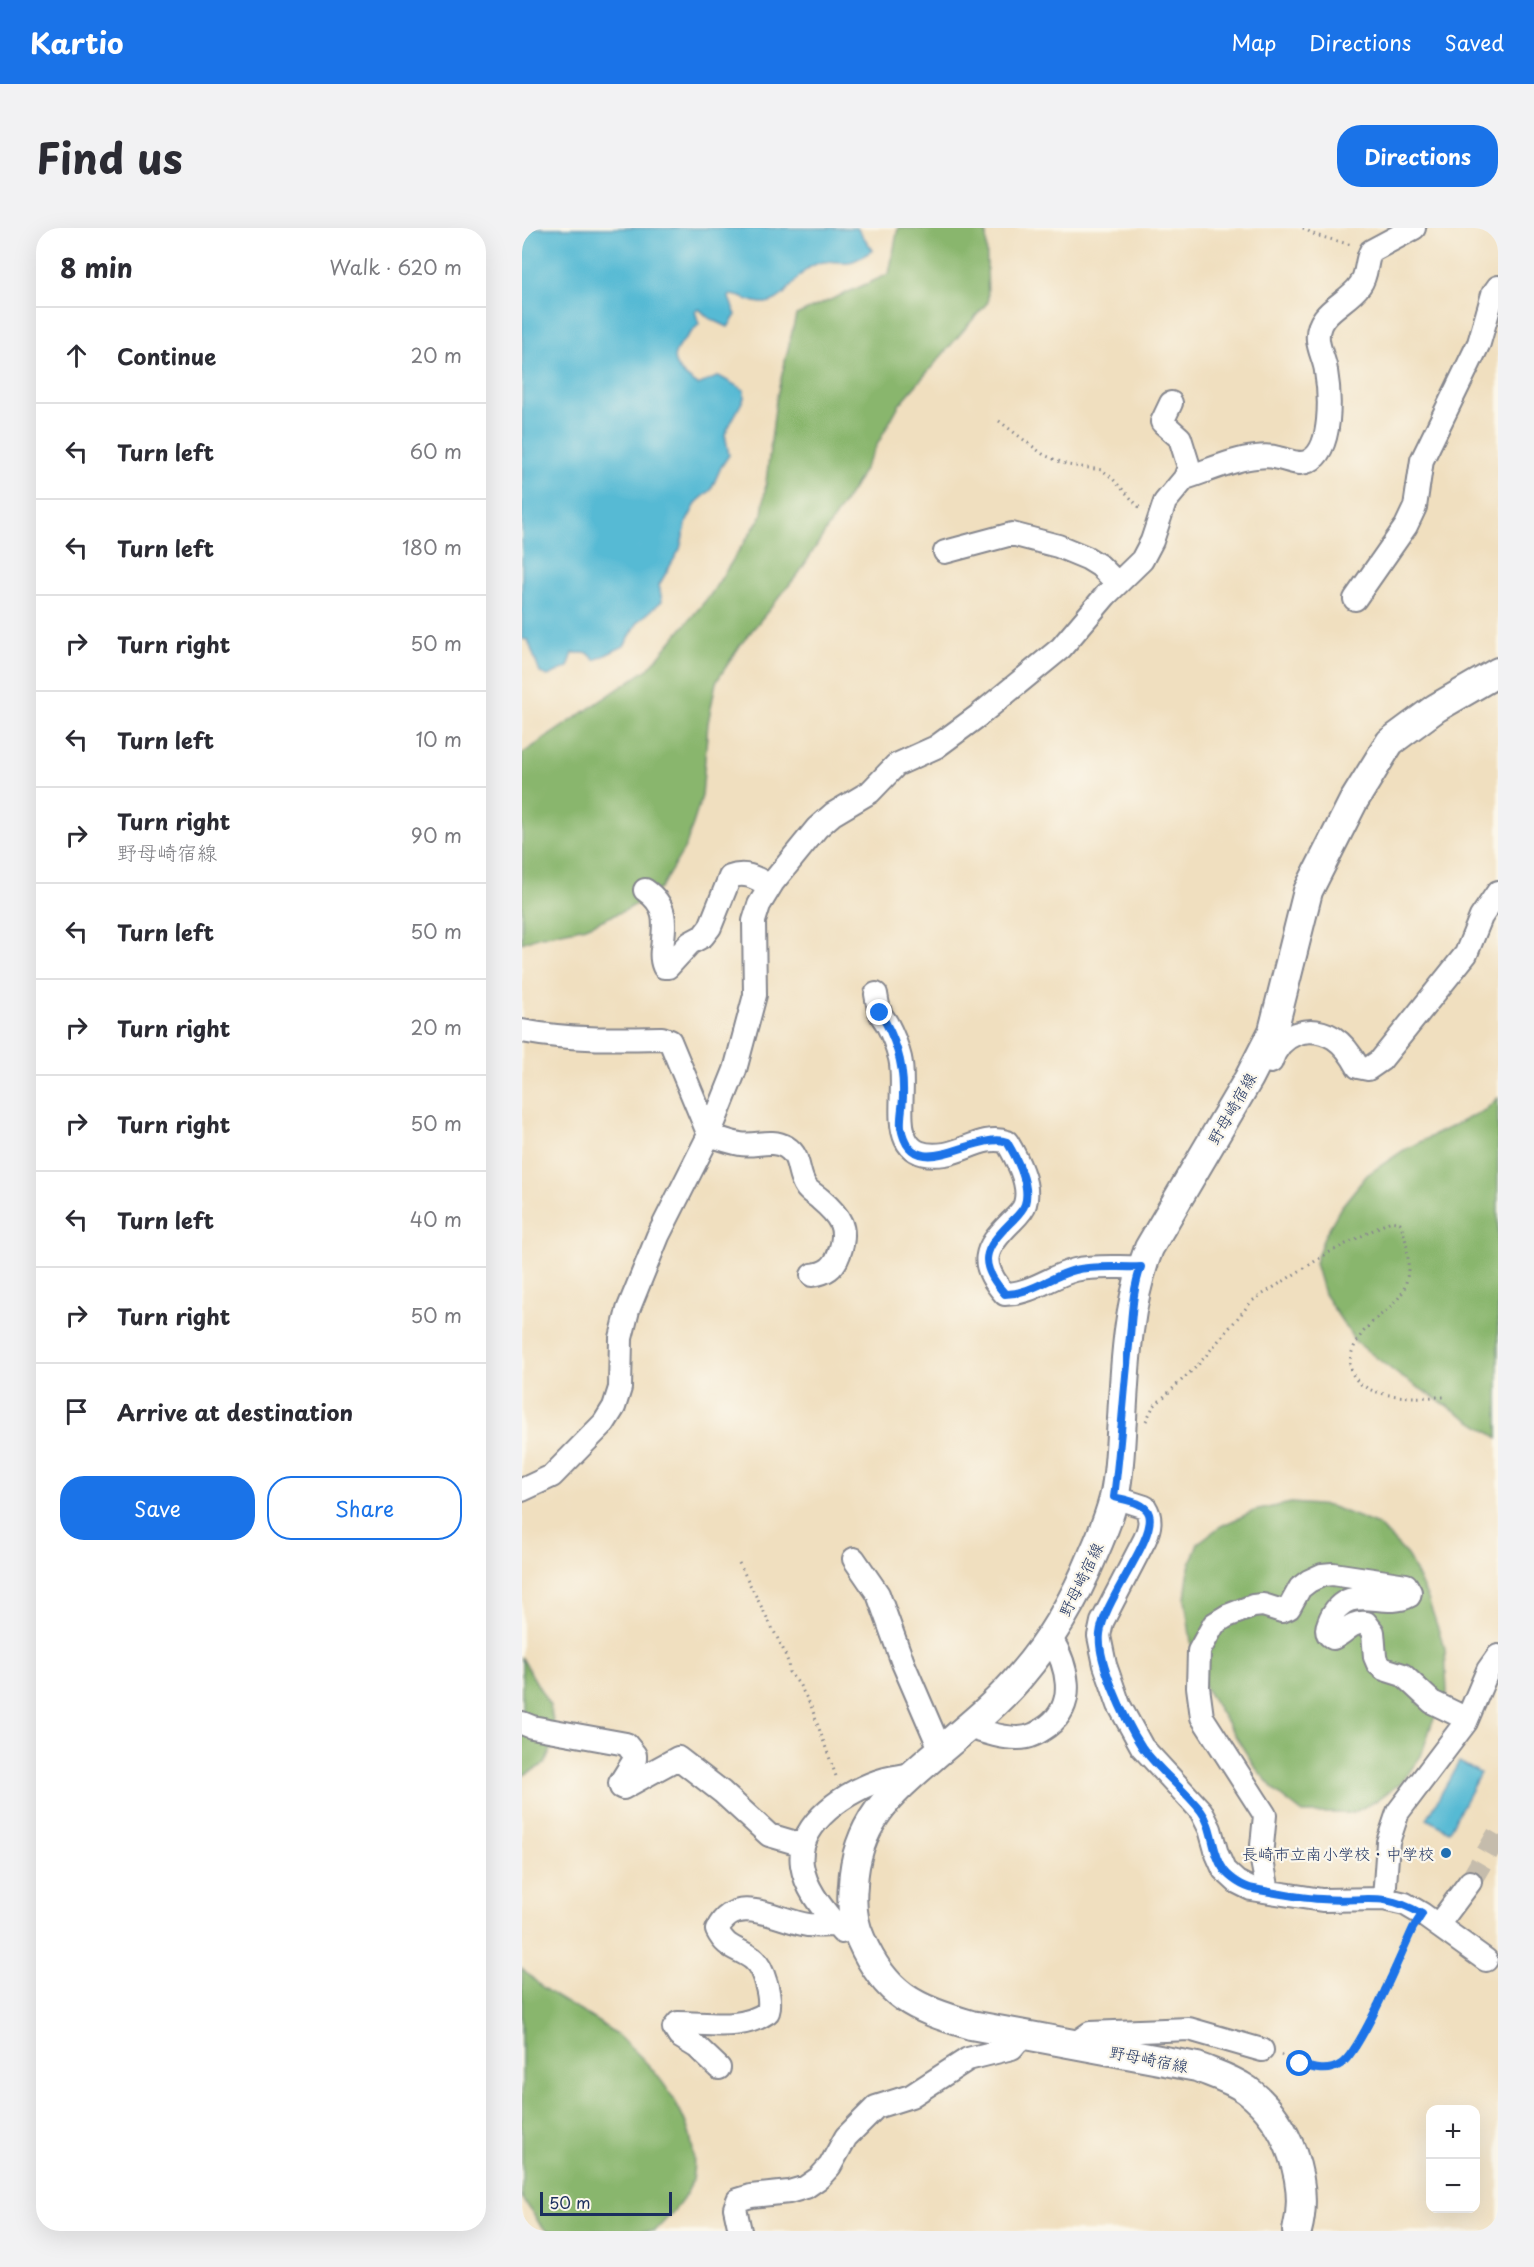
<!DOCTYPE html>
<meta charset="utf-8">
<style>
body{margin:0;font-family:"Playpen Sans","Klee One",sans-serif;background:#f2f2f3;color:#2b2b33}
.controls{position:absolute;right:18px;bottom:18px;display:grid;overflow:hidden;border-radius:12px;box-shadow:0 6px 24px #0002}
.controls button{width:54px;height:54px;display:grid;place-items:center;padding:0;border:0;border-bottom:2px solid #e1e1e2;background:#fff;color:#2b2b33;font:30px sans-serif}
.scale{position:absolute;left:18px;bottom:15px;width:132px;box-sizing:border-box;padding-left:6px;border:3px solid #1b2f5e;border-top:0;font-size:16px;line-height:21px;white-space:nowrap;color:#1b2f5e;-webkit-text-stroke:4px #fbf7ec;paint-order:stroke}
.stop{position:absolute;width:18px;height:18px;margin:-14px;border:4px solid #1a73e8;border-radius:50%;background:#fff}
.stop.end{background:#1a73e8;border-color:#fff;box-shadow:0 2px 6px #0008}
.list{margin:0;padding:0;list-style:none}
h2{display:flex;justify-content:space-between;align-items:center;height:78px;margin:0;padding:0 24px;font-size:26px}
h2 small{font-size:20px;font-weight:400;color:#7c7c81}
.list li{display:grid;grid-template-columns:39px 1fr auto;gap:18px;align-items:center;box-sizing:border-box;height:96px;padding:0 24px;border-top:2px solid #e1e1e2}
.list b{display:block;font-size:22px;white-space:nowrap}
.list p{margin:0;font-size:20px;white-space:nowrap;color:#7c7c81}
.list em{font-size:20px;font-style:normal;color:#7c7c81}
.actions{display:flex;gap:12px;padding:18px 24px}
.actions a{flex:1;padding:14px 0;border:2px solid #1a73e8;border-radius:24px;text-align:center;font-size:21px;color:#1a73e8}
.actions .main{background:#1a73e8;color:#fff}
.icon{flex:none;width:33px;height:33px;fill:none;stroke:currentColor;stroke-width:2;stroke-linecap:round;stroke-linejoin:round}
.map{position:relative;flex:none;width:976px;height:2003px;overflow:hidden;border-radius:24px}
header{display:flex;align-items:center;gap:36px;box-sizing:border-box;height:84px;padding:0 30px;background:#1a73e8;color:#fff}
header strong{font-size:28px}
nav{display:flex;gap:33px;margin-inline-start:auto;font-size:21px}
.intro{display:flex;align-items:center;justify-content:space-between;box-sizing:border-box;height:144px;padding:0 36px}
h1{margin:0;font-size:42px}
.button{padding:15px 27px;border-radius:24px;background:#1a73e8;color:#fff;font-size:21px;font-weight:700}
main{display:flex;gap:36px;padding:0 36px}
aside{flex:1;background:#fff;border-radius:24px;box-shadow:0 6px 24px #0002}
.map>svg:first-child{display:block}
.forest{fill:#89b66d;stroke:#527266;stroke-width:1.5}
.water{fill:#56bad4;stroke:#387499;stroke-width:1.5}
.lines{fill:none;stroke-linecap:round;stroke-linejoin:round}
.minor-tunnel{stroke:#c5bcac;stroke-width:22;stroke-dasharray:22 11;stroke-linecap:butt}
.minor-casing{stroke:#86878e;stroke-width:26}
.major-casing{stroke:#86878e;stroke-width:32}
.path{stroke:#86878e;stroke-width:3;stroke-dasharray:1.5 4.5;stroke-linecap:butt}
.minor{stroke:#fff;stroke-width:22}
.major{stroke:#fff;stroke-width:28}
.route{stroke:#1a73e8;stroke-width:8}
.poi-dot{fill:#1f6fb2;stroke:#fbf7ec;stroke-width:2}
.labels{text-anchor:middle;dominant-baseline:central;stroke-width:4.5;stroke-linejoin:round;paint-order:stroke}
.street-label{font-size:16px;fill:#1b2f5e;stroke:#fbf7ec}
.poi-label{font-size:16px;fill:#1b2f5e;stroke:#fbf7ec;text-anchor:end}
</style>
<header>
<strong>Kartio</strong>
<nav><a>Map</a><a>Directions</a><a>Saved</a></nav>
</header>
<div class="intro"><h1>Find us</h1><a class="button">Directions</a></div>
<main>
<aside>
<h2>8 min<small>Walk · 620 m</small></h2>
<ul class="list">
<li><svg class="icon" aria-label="ahead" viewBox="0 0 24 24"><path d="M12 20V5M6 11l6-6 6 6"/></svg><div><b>Continue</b></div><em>20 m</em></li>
<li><svg class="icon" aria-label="left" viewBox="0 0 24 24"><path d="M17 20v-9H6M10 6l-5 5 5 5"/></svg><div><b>Turn left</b></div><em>60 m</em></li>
<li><svg class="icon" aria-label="left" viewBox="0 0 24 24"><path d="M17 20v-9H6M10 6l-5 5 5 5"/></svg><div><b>Turn left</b></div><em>180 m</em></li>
<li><svg class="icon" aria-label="right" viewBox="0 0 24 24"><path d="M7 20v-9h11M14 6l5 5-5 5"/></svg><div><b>Turn right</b></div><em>50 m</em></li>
<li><svg class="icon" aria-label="left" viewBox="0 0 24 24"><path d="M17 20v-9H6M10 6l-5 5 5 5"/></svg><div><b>Turn left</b></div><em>10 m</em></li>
<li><svg class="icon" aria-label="right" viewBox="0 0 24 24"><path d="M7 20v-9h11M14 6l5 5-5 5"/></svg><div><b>Turn right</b><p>野母崎宿線</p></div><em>90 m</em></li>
<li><svg class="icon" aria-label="left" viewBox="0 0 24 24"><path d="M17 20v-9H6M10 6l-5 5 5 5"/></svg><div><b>Turn left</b></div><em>50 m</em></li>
<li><svg class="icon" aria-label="right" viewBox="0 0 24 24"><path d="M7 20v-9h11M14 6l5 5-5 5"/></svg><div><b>Turn right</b></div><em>20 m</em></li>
<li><svg class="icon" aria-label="right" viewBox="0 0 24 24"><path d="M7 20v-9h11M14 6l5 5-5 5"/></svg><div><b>Turn right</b></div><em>50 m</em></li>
<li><svg class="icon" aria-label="left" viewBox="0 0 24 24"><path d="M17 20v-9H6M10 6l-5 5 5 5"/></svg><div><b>Turn left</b></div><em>40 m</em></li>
<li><svg class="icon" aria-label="right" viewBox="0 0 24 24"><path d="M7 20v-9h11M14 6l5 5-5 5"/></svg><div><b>Turn right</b></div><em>50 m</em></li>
<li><svg class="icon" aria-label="arrive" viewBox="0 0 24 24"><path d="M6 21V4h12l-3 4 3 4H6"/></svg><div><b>Arrive at destination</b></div></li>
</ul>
<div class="actions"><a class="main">Save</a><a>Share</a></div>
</aside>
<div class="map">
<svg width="976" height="2003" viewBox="0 0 976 2003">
<rect width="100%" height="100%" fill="#fbf7ec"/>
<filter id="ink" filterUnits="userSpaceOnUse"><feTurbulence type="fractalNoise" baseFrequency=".0167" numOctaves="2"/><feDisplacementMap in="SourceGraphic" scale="12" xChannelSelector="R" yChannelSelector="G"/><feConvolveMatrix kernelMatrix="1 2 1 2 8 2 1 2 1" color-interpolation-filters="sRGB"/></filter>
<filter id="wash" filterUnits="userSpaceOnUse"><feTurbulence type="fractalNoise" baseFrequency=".008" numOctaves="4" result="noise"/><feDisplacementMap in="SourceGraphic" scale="24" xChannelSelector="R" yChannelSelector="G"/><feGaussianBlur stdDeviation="1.35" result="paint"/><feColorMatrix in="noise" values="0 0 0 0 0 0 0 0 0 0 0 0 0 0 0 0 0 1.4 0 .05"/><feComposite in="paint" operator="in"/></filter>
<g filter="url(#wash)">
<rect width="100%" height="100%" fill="#f0dfbf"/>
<path class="forest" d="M376,0h88l2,74 -89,103 -45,82 -55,86 -58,71 -25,38 -8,41 -6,73 -16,50 -26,43 -32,20 -42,18 -49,10 -15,6v-189l127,-86 62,-74 51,-79 14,-115 20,-85 93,-41z
M976,870v340l-98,-62 -45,-35 -31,-47 -9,-31 9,-26 17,-30 26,-32 37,-25 81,-40z
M769,1275l39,3 48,19 29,30 20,41 18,53 2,44 -15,30 -11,33 -19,26 -25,18 -24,13h-50l-27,-21 -21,-25 -55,-87 -9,-38 -6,-43 4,-32 9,-24 23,-17 33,-15z
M0,1430l28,48 6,31 -11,27 -23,12z
M0,1740c6,6 13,13 20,19 24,18 53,30 76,49 40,33 85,89 74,144 -4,18 -24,38 -37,51h-108l-8,-8 -17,-26z"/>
<path class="water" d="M0,0h335l16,22c-7,4 -17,12 -25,12 -11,1 -21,-3 -32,2 -21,8 -28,37 -51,39 -15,1 -22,-8 -35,-8l-1,3 7,17 -8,12 -19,-9 -10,-9 -4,2 4,13c-26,28 -39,36 -1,61l21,-9 25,14v8l-19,36 4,21 -8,12 -10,23 -14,12 -10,19 -7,28 -21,36 3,16 -24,21 -14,24 -29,14 -7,-7h-15l-5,14 -20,9 -8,-3 -12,-33 -6,-1z
M937,1534l21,11 -31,58 -22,-12z"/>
</g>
<g filter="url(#ink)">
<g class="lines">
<path class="minor-tunnel" d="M948,1654l28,-48"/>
<defs>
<path id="minor" d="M663,250c23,-7 47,-19 71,-21 7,-1 16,-1 22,1 11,2 20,8 31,3 24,-12 21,-67 17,-90 -1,-10 -7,-20 -8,-31 -3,-28 29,-36 42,-55 8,-11 5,-23 11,-34l43,-23
M423,324l67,-18 46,12 29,12 13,8 17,17
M833,371l51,-73 9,-19 7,-47 57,-117 14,-49 5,-7
M123,662c23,16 20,32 17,59 -1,7 -1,11 2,18h4l22,-24 13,-7 7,-9 20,-50c16,-6 26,1 40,9
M354,766c1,6 2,13 4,18 1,4 5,8 7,12 6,11 10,22 13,34 9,38 -19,105 45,96 20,-3 41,-20 62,-12 9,15 24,43 18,62 -2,7 -10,14 -15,19 -26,26 -32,41 -5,71 26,0 46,-18 70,-24 21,-5 45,-2 66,-3
M0,803c48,9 92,8 140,7l8,3 39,94c10,3 20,7 31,9 15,3 31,-6 46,3 16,10 10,26 20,40 3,5 10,8 14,12 20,17 29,29 19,55 -5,14 -13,19 -27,21
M749,834c8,-28 37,-39 63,-24 11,7 18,18 24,29l10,2 13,-9 85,-106 15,-37 17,-25
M0,1262l30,-14 52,-53 10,-16 6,-19 1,-50 7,-28 30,-74 51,-101 26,-65 20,-75 -1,-74 5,-16 14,-23 44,-54 16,-14 37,-22 26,-27 40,-18 42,-31 83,-68 45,-53 36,-35 10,-19 13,-39 20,-24 4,-11 -9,-29 -18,-16 9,-19
M592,1269l31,10c7,11 5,20 0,32l-43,83 -3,14 6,29 14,40 23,42 59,64 9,18 7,25 7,16 13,12 14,7 71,11 62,-1 21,5 17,10 64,46
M332,1331l24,35 25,69 38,88
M0,1495l10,4 94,17 9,11v4l-15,24 1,4 2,1 55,-30 44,34 47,43 34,10
M446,1499c16,5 33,11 50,11 12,0 20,-5 30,-12 30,-23 19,-61 3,-88
M746,1663l-7,-35 4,-41 -63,-98 -4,-30 1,-36 15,-27 13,-8 26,-10 10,-1 19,6 7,-3 11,-20 9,-7 13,-6 11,-1 73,11 4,7 -1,4c-25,14 -63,-17 -80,26 -3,7 -3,12 4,16 13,-5 17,-17 33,-15l7,9 2,25 3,7 6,5 19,6 29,27 35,17
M862,1671l4,-57 10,-30 68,-90 22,-52 10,-14
M916,1697l32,-43
M320,1704c-16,-20 -36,-40 -40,-67 -6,-42 47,-76 83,-86 8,-2 18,-3 27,-5
M552,1816l16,-11 99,-4 73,21
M197,1840l-22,-21 -18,-11 -5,-8 4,-5c31,0 63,8 90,-11 4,-13 -4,-44 -15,-53 -16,-12 -26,-9 -36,-29 18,-39 62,-9 91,-5 9,1 19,0 28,0
M218,2003l-5,-23 3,-8 13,-4 38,-4 17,-5 13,-9 11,-12 16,-29 30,-30 35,-11 57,-37 44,-11 10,-12"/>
<path id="major" d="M775,2003c13,-49 -9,-110 -50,-141 -15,-11 -33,-16 -50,-23l-226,-42c-57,-17 -85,-29 -110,-85 -8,-17 -10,-36 -8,-55 3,-67 43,-96 89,-136 27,-23 56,-46 79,-74 31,-36 54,-76 72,-120 8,-18 16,-37 21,-57 6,-26 6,-53 8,-79 3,-57 6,-117 27,-171l100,-170 24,-47 35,-140 45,-89 37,-60 46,-34 62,-36"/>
</defs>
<use href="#minor" class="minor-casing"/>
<use href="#major" class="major-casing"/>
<path class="path" d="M781,0l12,7 37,10
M477,193l45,34 24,10 34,5 9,7 29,31 2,-1
M624,1193l7,-14 45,-42 54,-64 76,-48 63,-32 9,2c8,18 12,49 3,68 -8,16 -27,25 -38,39 -8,9 -15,22 -15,33 2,39 67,34 95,34
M217,1335l44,86 5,13 1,10 10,12 12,22 26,73
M759,1827l35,15 14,-2 12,-4 18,-26 52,-108"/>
<use href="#minor" class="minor"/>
<use href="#major" class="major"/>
</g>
</g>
<g class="lines" filter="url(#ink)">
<path class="route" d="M358,785c16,25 24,52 23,82 0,11 -3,22 -2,32 10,61 75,3 106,15 9,15 24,43 18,62 -2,7 -10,14 -15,19 -26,26 -33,40 -5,71 26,0 46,-18 70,-24 21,-5 45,-2 66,-3 -8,21 -9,46 -11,69 -6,53 -9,107 -16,161 11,3 31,5 35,17 8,24 -46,87 -49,120 -2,16 6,38 12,53 8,20 18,42 30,60 17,24 41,41 59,64 13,17 10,41 23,59 6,8 19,17 30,19 21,4 45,9 67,10 43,4 59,-9 101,15l-9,14c-12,26 -52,123 -72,136 -13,9 -28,5 -41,0"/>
</g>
<circle class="poi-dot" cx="924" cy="1625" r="6"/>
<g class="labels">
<g class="street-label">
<text transform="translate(709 880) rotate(-60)">野母崎宿線</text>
<text transform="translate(558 1351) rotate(-64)">野母崎宿線</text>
<text transform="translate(627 1830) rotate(11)">野母崎宿線</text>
</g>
<g class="poi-label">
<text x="912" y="1625">長崎市立南小学校・中学校</text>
</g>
</g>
</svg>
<div class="controls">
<button>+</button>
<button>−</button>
</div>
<div class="scale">50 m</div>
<div class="stop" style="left:778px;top:1836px"></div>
<div class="stop end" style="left:358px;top:785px"></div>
</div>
</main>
